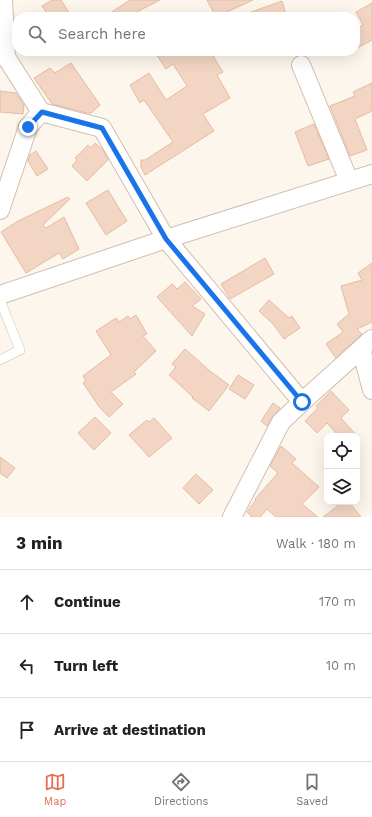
<!DOCTYPE html>
<meta charset="utf-8">
<style>
body{margin:0;font-family:"Work Sans",sans-serif;background:#f2f2f2;color:#222}
.controls{position:absolute;right:12px;bottom:12px;display:grid;overflow:hidden;border-radius:8px;box-shadow:0 4px 16px #0002}
.controls button{width:36px;height:36px;display:grid;place-items:center;padding:0;border:0;border-bottom:1px solid #e0e0e0;background:#fff;color:#222;font:20px sans-serif}
.stop{position:absolute;width:12px;height:12px;margin:-9px;border:3px solid #1a73e8;border-radius:50%;background:#fff}
.stop.end{background:#1a73e8;border-color:#fff;box-shadow:0 1px 4px #0008}
.list{margin:0;padding:0;list-style:none}
h2{display:flex;justify-content:space-between;align-items:center;height:52px;margin:0;padding:0 16px;font-size:17px}
h2 small{font-size:13px;font-weight:400;color:#767676}
.list li{display:grid;grid-template-columns:26px 1fr auto;gap:12px;align-items:center;box-sizing:border-box;height:64px;padding:0 16px;border-top:1px solid #e0e0e0}
.list b{display:block;font-size:15px;white-space:nowrap}
.list em{font-size:13px;font-style:normal;color:#767676}
.icon{flex:none;width:22px;height:22px;fill:none;stroke:currentColor;stroke-width:2;stroke-linecap:round;stroke-linejoin:round}
.map{position:relative;flex:none;width:372px;height:517px;overflow:hidden}
.search{position:absolute;background:#fff;box-shadow:0 4px 16px #0002;left:12px;right:12px;top:12px;height:44px;display:flex;align-items:center;gap:10px;box-sizing:border-box;padding:0 14px;border-radius:16px;color:#767676;font-size:15px}
.sheet{height:244px;background:#fff}
nav{display:flex;justify-content:space-around;align-items:center;box-sizing:border-box;height:56px;border-top:1px solid #e0e0e0;background:#fff;font-size:11px;color:#767676}
nav a{display:grid;justify-items:center;gap:2px}
nav .on{color:#e76f51}
.map>svg:first-child{display:block}
.building{fill:#f3d5c3;stroke:#e6bba3}
.lines{fill:none;stroke-linecap:round;stroke-linejoin:round}
.lane-casing{stroke:#d1beb0;stroke-width:10}
.street-casing{stroke:#d1beb0;stroke-width:20}
.lane{stroke:#fff;stroke-width:9}
.street{stroke:#fff;stroke-width:18}
.route{stroke:#1a73e8;stroke-width:5}
</style>
<div class="map">
<svg width="372" height="517" viewBox="0 0 372 517">
<rect width="100%" height="100%" fill="#fdf6ec"/>
<path class="building" d="M52,0h9l11,17h-23l-7,-11z
M130,0h30l-33,17h-23z
M207,0h46l-37,17z
M282,1l5,16h-44v-2z
M372,3v37l-17,9v-20l8,-4 -7,-13z
M154,51h56l13,21 -6,3 13,23 -27,16 11,17 -69,44 -4,-8v-7h4l28,-18 -29,-42 -4,3 -10,-18 19,-12 17,27 21,-14 -14,-22 -7,5z
M71,63l29,42 -9,8h-4l-35,-9 -18,-26 16,-10 5,5z
M372,83v28l-17,8 12,31 -17,6 -20,-50 25,-10 -2,-4z
M0,91l16,2 8,12 -1,9 -23,-2z
M314,124l15,35 -21,7 -13,-34z
M95,143l8,7 5,10 -21,21 -15,-15 5,-6 -2,-2 13,-13 3,3z
M36,151l12,18 -11,7 -9,-15 2,-6z
M108,190l19,31 -21,14 -20,-32z
M68,197l2,2 -27,26 3,3 18,-11 15,32 -16,10 -4,-6 -33,20 -25,-41 17,-11z
M265,258l9,16 -44,25 -9,-15z
M372,263v59l-15,7 5,5 -26,24 -10,-14 17,-12 -6,-8 12,-10 -8,-28 21,-6 -4,-7z
M185,282l16,17 -9,7 13,8 -13,22 -35,-39 15,-13 5,5z
M269,300l20,18 3,-2 8,12 -16,11 -11,-15 -14,-13z
M136,315l11,19 -4,2 13,15 -22,21 2,2 -25,18 12,12 -14,13 -9,-9 -17,-25 3,-2 -3,-5 28,-21 -15,-24 20,-13 3,4 9,-6 2,3z
M185,349l25,22 19,14 -20,26 -17,-13 1,-1 -24,-22 7,-8 -4,-3z
M238,375l16,10 -9,14 -16,-10z
M331,391l18,19 -8,8 16,18h-18l-12,-13 -10,10 -12,-12 13,-13 -2,-2z
M273,403l7,5 -8,9 -5,9 -6,-5z
M95,417l16,16 -17,17 -16,-17z
M154,418l18,20 -23,19 -20,-22 18,-15 2,2z
M281,446l15,13 -4,4 27,24 -17,17 16,13h-42l-9,-8 -7,8h-8l-5,-5 9,-12 -1,-1 23,-26 -8,-7z
M0,457l15,11 -8,10 -7,-5z
M196,474l17,16 -14,14 -16,-16z
M343,502h6l12,15h-38z"/>
<g class="lines">
<defs>
<path id="lane" d="M0,300l20,50 -20,10"/>
<path id="street" d="M3,0l3,57 35,55 61,16 64,111 136,163
M301,65l48,116
M0,210l28,-83 13,-15
M0,295l166,-56 206,-65
M361,349l11,41
M232,517l49,-95 21,-20 70,-63"/>
</defs>
<use href="#lane" class="lane-casing"/>
<use href="#street" class="street-casing"/>
<use href="#lane" class="lane"/>
<use href="#street" class="street"/>
</g>
<g class="lines">
<path class="route" d="M28,127l14,-15 60,16 64,111 136,163"/>
</g>
</svg>
<div class="controls">
<button><svg class="icon" aria-label="locate" viewBox="0 0 24 24"><circle cx="12" cy="12" r="6"/><path d="M12 2v4M12 18v4M2 12h4M18 12h4"/></svg></button>
<button><svg class="icon" aria-label="layers" viewBox="0 0 24 24"><path d="M12 4l9 5-9 5-9-5zM3 14l9 5 9-5"/></svg></button>
</div>
<div class="stop" style="left:302px;top:402px"></div>
<div class="stop end" style="left:28px;top:127px"></div>
<div class="search"><svg class="icon" aria-label="search" viewBox="0 0 24 24"><circle cx="10" cy="10" r="6"/><path d="M15 15l6 6"/></svg>Search here</div>
</div>
<section class="sheet">
<h2>3 min<small>Walk · 180 m</small></h2>
<ul class="list">
<li><svg class="icon" aria-label="ahead" viewBox="0 0 24 24"><path d="M12 20V5M6 11l6-6 6 6"/></svg><div><b>Continue</b></div><em>170 m</em></li>
<li><svg class="icon" aria-label="left" viewBox="0 0 24 24"><path d="M17 20v-9H6M10 6l-5 5 5 5"/></svg><div><b>Turn left</b></div><em>10 m</em></li>
<li><svg class="icon" aria-label="arrive" viewBox="0 0 24 24"><path d="M6 21V4h12l-3 4 3 4H6"/></svg><div><b>Arrive at destination</b></div></li>
</ul>
</section>
<nav>
<a class="on"><svg class="icon" aria-label="map" viewBox="0 0 24 24"><path d="M3 6l6-2 6 2 6-2v14l-6 2-6-2-6 2zM9 4v14M15 6v14"/></svg>Map</a>
<a><svg class="icon" aria-label="directions" viewBox="0 0 24 24"><path d="M12 3l9 9-9 9-9-9zM9 14v-3h6M13 9l2 2-2 2"/></svg>Directions</a>
<a><svg class="icon" aria-label="saved" viewBox="0 0 24 24"><path d="M7 4h10v16l-5-4-5 4z"/></svg>Saved</a>
</nav>
